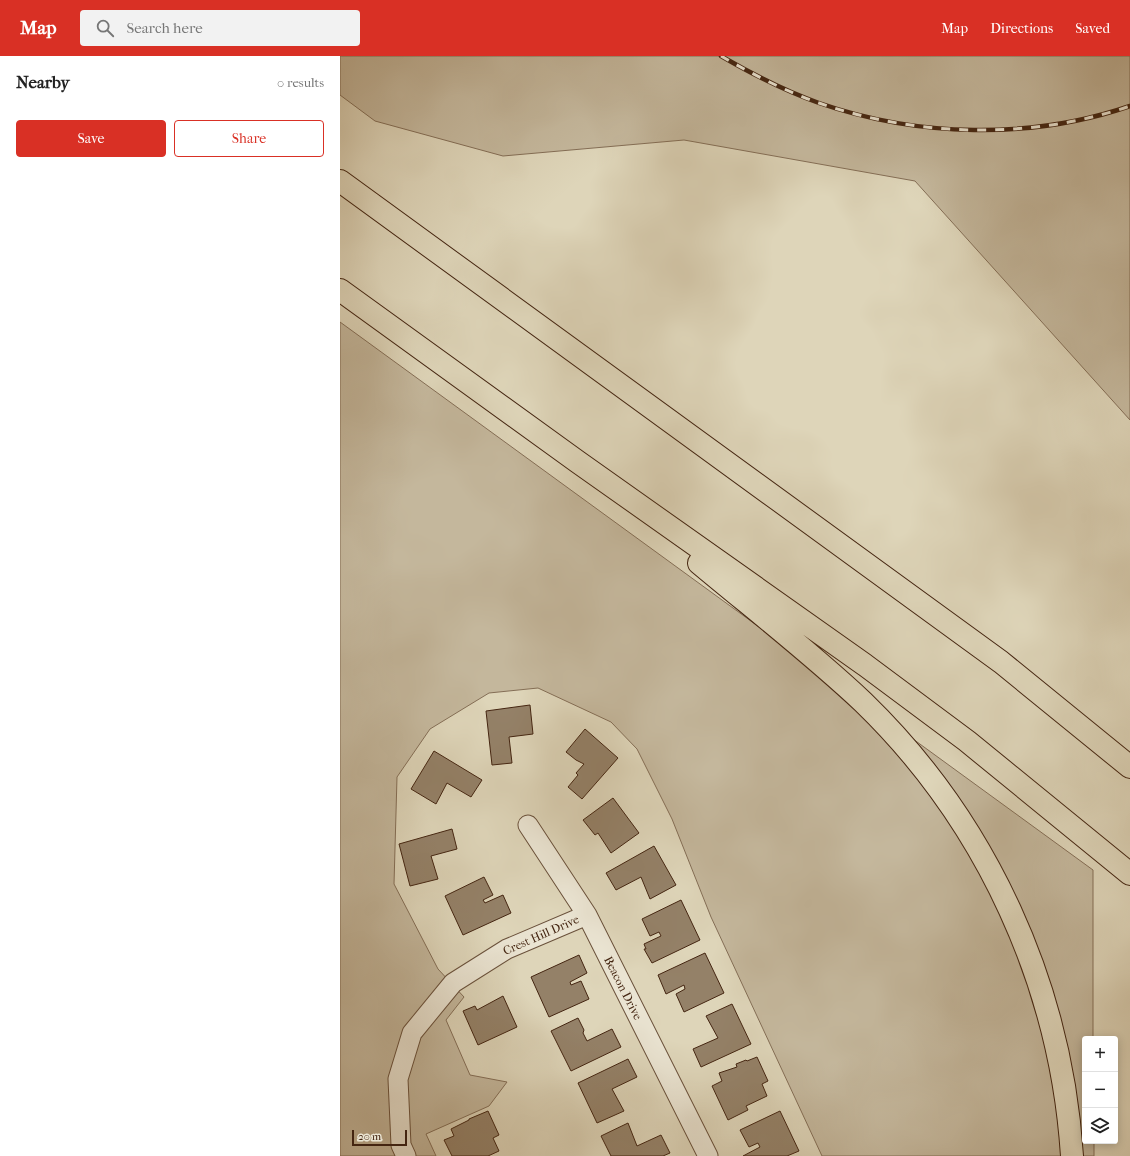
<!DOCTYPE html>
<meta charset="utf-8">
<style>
body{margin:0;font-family:"IM FELL French Canon",serif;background:#f2f2f2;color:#222}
.controls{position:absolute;right:12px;bottom:12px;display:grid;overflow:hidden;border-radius:4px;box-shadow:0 2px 10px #0003}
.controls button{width:36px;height:36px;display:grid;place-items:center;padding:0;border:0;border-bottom:1px solid #e0e0e0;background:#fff;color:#222;font:20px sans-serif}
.scale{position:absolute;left:12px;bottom:10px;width:55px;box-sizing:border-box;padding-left:4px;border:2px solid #442511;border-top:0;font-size:11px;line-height:14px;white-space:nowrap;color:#442511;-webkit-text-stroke:3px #eae4d2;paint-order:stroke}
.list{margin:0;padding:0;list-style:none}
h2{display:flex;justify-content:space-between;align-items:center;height:52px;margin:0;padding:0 16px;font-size:17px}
h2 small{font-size:13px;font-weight:400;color:#767676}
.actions{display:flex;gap:8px;padding:12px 16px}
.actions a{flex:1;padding:9px 0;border:1px solid #d93025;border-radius:4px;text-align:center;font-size:14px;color:#d93025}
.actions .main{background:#d93025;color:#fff}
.icon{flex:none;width:22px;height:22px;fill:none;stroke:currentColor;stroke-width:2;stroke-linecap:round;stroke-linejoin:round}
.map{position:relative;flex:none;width:790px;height:1100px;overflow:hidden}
header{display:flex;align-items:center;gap:24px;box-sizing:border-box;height:56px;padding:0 20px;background:#d93025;color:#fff}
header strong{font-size:19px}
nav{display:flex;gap:22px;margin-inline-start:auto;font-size:14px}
.search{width:280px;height:36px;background:#f2f2f2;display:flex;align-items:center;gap:10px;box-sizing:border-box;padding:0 14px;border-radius:4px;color:#767676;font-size:15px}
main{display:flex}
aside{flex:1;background:#fff}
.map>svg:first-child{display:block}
.green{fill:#c4b79c;stroke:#846e56}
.building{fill:#948168;stroke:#442511}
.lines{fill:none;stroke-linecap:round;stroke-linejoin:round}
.minor-casing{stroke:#6a513b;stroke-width:21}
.highway-casing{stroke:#442511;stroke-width:24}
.minor{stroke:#eae4d2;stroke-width:19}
.highway{stroke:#ded5b9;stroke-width:22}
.rail-casing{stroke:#442511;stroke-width:4.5}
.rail{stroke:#eae4d2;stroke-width:3;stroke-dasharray:9;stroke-linecap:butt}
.labels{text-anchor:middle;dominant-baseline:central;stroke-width:3;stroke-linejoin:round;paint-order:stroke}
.street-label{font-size:12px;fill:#442511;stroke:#eae4d2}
</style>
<header>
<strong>Map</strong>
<div class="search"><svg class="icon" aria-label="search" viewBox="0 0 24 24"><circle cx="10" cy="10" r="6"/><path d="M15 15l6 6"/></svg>Search here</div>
<nav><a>Map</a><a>Directions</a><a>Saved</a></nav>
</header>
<main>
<aside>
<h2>Nearby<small>0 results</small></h2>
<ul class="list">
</ul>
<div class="actions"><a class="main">Save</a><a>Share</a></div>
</aside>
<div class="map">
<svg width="790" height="1100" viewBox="0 0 790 1100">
<rect width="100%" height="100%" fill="#ded5b9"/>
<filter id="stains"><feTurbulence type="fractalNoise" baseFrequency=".005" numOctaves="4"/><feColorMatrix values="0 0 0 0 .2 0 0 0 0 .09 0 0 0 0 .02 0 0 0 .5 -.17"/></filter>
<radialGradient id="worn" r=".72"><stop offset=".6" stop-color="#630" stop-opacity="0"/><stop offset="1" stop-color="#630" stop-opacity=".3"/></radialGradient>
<path class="green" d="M0,0h790v364l-215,-239 -231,-41 -181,16 -128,-35 -35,-26z
M0,266l753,548v169h-8v102h9v15h-272l-111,-239 -39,-98 -35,-70 -26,-27 -73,-34 -49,5 -59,36 -33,48 -3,107 44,85 26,28 -18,23 24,55 37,7 -18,24 -63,28 10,22h-96z"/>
<path class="building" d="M190,649l3,29 -24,3 3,26 -20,2 -6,-54z
M245,673l33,29 -36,41 -14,-12 10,-12 -2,-2 8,-9 -8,-4 -10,-8z
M94,695l48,29 -11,17 -24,-14 -11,21 -25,-15z
M273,742l26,35 -28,20 -13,-20 -3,2 -12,-15z
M112,773l5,20 -26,7 7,23 -28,7 -11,-42z
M314,790l22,39 -26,14 -9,-22 -25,13 -10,-17z
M144,821l9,18 -10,5 2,3 18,-8 8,18 -48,22 -18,-39z
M341,844l19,40 -48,23 -8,-14h2l-2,-5 17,-8 -2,-4 -9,4 -8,-17z
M365,897l19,40 -40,19 -8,-18 9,-5 -1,-4 -18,9 -8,-19z
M239,899l8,18 -17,9 1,3 10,-4 8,18 -40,18 -18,-40z
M163,940l14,31 -39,18 -15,-34 12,-5 2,4z
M392,948l19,40 -50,23 -8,-18 25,-11 -12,-22z
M238,962l6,12 -1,3 4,8 25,-12 9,18 -50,24 -20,-40z
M417,1001l11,24 -6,3 5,12 -21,10 2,4 -20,10 -16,-34 10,-5 -3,-8 18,-6 -1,-3 10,-4 1,1z
M288,1003l9,18 -25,12 12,22 -27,12 -19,-40z
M148,1055l11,24 -6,3 6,13 -11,5h-36l-8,-16 10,-4 -3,-7 18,-9v-1z
M440,1055l19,40 -12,5h-44l17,-9 -2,-4 -9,4 -9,-17z
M288,1067l9,23 24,-11 9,18 -7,3h-52l-10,-20z"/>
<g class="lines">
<defs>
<path id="minor" d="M188,769l59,90 121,241
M66,1100l-5,-11 -3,-66 14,-46 41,-50 54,-34 80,-34"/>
<path id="highway" d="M0,125l661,481 129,105
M0,234l238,172 287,203 102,76 163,133
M359,507c55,46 112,90 164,139 124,120 198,283 209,454"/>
</defs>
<use href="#minor" class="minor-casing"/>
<use href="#highway" class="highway-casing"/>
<use href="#minor" class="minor"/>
<use href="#highway" class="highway"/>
<defs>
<path id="rail" d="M381,0c31,18 64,35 98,47 98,34 212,37 311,3"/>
</defs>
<use href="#rail" class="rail-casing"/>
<use href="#rail" class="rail"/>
</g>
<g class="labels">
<g class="street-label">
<text transform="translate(201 879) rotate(-24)">Crest Hill Drive</text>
<text transform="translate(283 932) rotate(63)">Beacon Drive</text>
</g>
</g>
<rect width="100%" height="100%" filter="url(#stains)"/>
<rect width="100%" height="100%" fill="url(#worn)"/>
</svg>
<div class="controls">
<button>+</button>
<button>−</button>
<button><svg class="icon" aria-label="layers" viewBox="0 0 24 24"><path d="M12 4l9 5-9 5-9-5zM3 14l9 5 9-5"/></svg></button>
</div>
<div class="scale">20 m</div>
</div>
</main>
